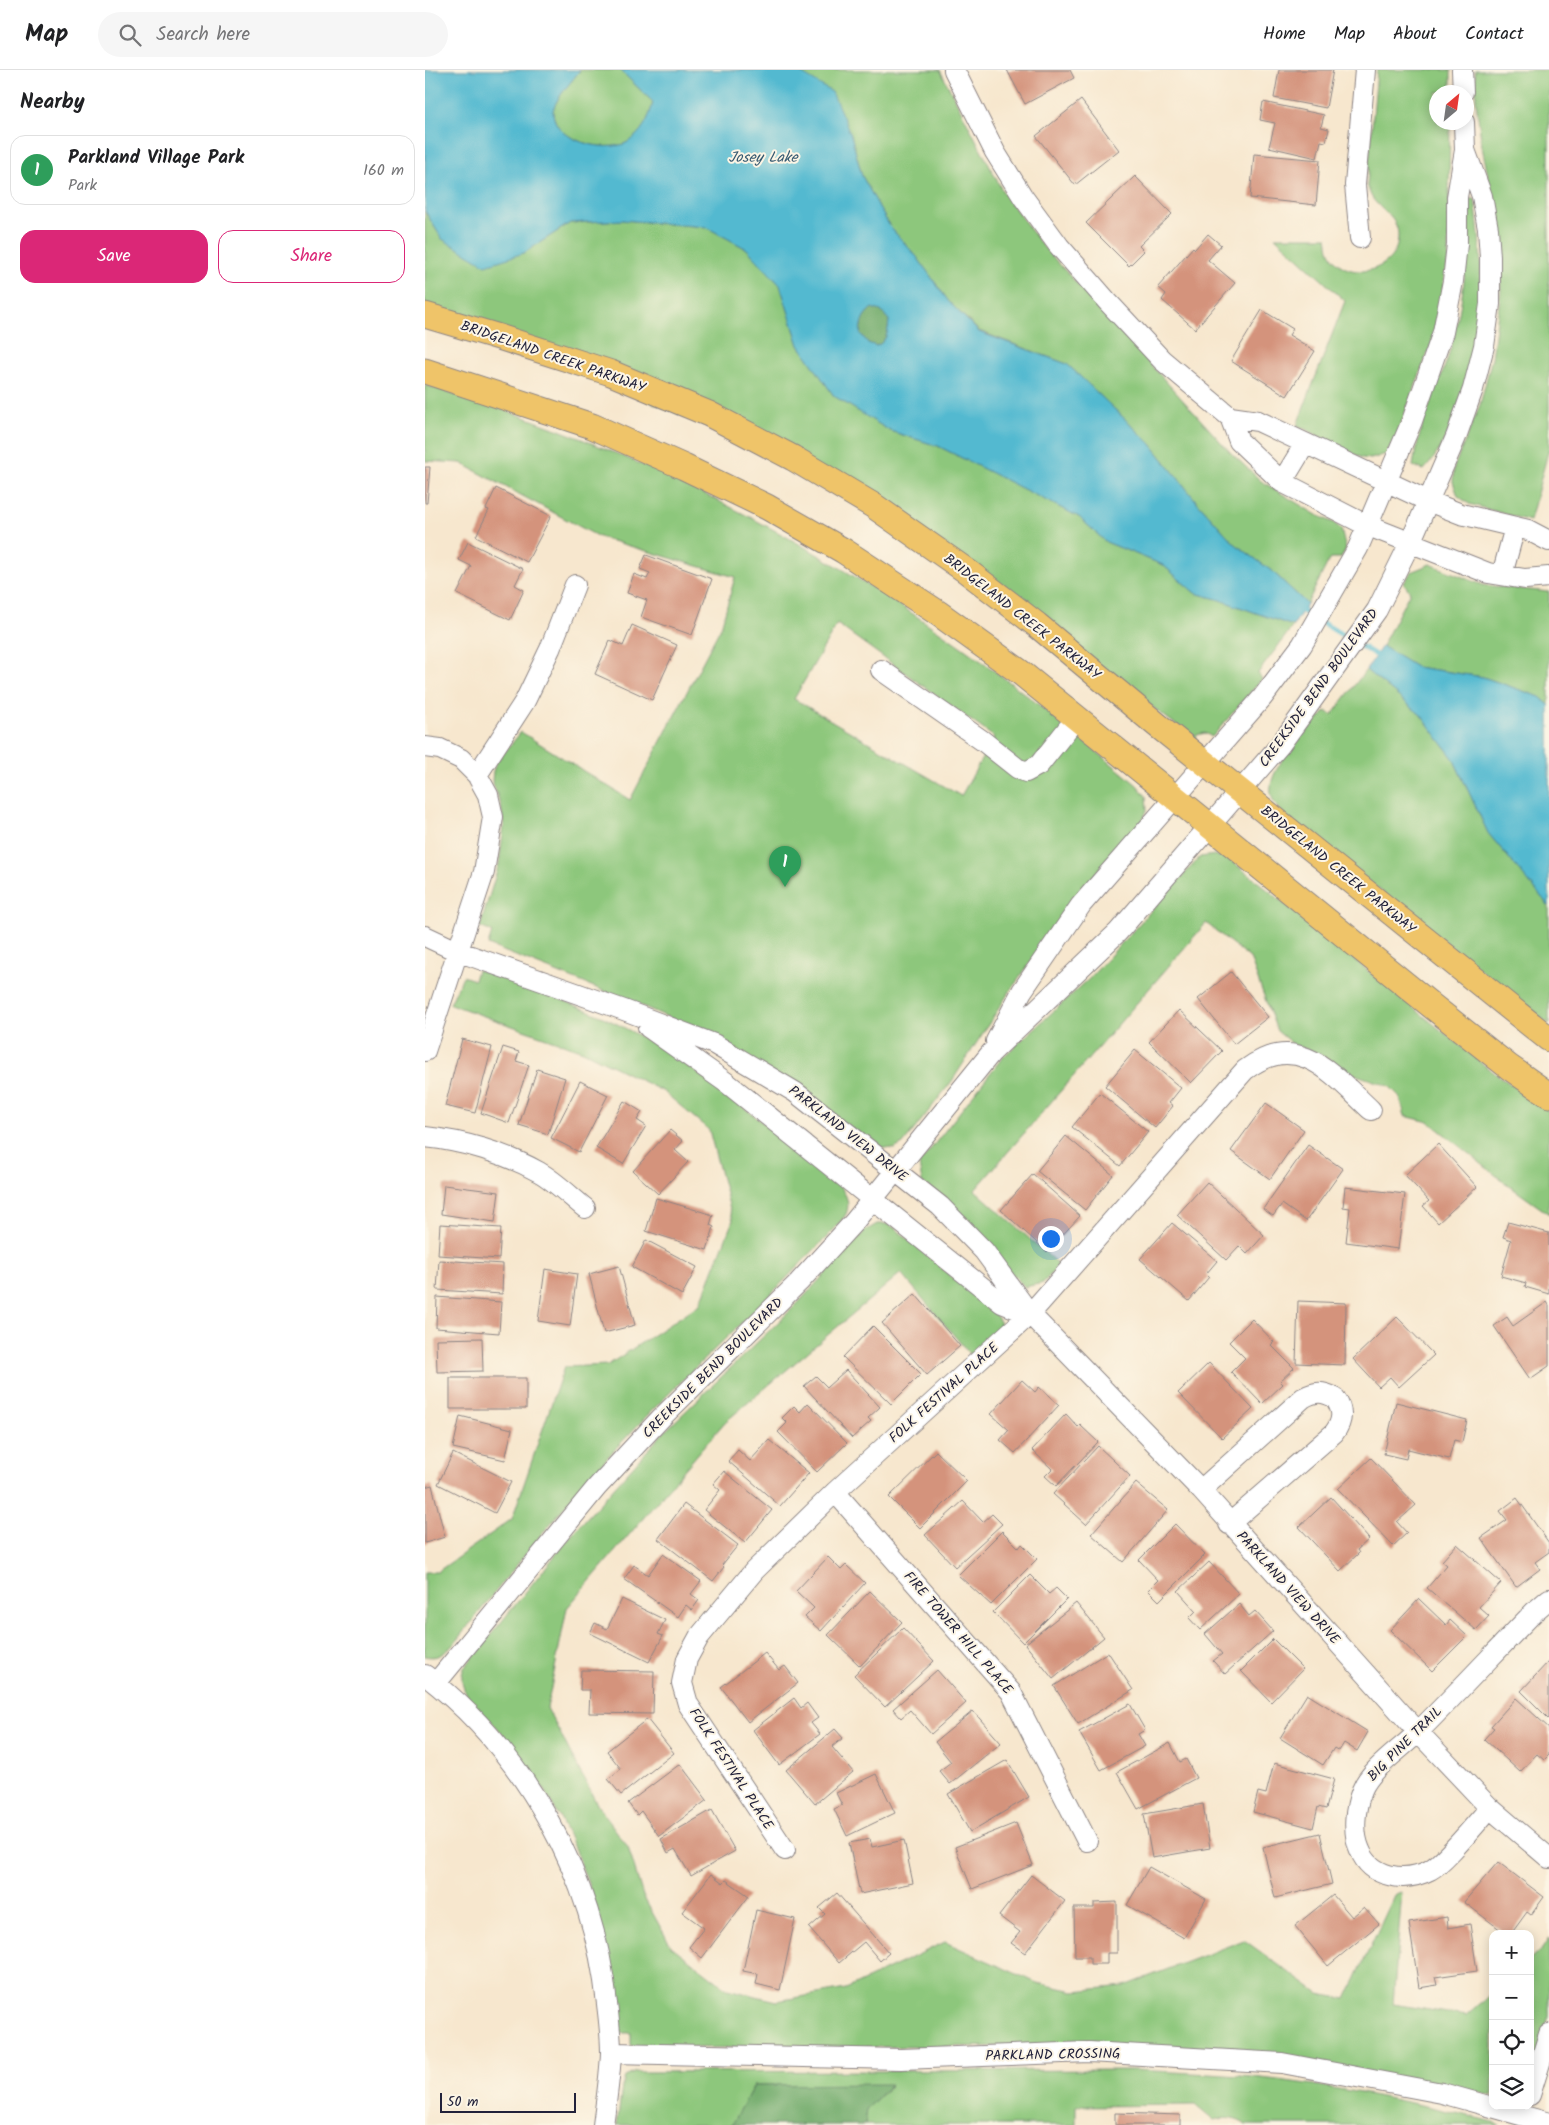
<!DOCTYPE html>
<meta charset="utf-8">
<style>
body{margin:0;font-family:Kalam,sans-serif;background:#f6f6f6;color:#202124}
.controls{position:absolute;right:15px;bottom:15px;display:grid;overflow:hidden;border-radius:10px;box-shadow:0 2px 12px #0003}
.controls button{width:45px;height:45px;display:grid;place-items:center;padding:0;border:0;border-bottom:1px solid #e0e0e0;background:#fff;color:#202124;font:25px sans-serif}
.compass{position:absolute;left:1004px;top:15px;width:45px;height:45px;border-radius:50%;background:#fff;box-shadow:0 2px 12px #0003;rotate:29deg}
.scale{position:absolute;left:15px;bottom:12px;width:136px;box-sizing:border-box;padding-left:5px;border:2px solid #22223b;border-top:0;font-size:14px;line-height:18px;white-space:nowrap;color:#22223b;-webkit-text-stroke:4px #fcf5e5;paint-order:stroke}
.you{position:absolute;left:625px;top:1168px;width:18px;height:18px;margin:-12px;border:4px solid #fff;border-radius:50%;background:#1a73e8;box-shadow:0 0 0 8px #1a73e833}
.badge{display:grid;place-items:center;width:32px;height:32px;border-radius:50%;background:#db2777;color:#fff;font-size:16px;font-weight:700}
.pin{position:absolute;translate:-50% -41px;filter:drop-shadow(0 1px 2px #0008)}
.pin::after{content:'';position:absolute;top:26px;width:18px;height:15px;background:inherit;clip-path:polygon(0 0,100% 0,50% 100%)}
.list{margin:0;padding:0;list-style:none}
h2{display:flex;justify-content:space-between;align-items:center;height:65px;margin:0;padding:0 20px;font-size:21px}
h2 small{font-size:16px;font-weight:400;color:#757577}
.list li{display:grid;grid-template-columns:32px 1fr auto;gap:15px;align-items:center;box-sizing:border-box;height:70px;margin:0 10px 10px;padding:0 10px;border:1px solid #e0e0e0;border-radius:15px}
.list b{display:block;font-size:19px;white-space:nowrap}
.list p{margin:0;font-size:16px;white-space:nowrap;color:#757577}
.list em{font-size:16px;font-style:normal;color:#757577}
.actions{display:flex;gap:10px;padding:15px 20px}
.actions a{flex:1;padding:11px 0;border:1px solid #db2777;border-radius:15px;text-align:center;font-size:18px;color:#db2777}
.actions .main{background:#db2777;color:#fff}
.icon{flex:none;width:28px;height:28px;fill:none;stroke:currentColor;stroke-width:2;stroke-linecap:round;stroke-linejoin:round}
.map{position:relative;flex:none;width:1124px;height:2055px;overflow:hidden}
header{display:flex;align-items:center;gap:30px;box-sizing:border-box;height:70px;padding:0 25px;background:#fff;border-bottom:1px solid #e0e0e0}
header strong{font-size:24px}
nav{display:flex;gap:28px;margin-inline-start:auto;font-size:18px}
.search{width:350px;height:45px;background:#f6f6f6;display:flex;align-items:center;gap:12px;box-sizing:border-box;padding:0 18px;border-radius:28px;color:#757577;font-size:19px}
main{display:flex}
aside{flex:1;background:#fff}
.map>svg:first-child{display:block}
.green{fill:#8dc77c;stroke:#58745c;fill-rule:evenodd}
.forest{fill:#72ac6c;stroke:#4a6754}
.water{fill:#52b9d0;stroke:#3a6e86;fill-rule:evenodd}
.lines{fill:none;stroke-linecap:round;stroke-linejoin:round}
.stream{stroke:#52b9d0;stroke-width:5.5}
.building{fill:#d4937c}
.minor-casing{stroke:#8c8484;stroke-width:22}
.major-casing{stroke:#8c8484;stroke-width:27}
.minor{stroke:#fff;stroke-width:20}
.major{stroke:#efc469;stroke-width:25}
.labels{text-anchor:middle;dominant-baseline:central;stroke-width:4;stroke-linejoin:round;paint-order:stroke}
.street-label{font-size:14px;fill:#22223b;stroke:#fcf5e5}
.water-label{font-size:15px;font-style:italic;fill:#33576f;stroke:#fcf5e5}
</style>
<header>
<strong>Map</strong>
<div class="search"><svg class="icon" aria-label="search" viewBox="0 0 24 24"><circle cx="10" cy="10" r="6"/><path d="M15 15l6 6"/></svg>Search here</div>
<nav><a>Home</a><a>Map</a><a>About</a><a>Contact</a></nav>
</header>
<main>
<aside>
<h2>Nearby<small></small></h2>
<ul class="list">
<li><span class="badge" style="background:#2e9e5b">1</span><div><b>Parkland Village Park</b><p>Park</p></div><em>160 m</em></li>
</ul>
<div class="actions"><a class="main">Save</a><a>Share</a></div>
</aside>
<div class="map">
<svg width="1124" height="2055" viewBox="0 0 1124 2055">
<rect width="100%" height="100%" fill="#fcf5e5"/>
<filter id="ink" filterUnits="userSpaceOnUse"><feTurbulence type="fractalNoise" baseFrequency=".02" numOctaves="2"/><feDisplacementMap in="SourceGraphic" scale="10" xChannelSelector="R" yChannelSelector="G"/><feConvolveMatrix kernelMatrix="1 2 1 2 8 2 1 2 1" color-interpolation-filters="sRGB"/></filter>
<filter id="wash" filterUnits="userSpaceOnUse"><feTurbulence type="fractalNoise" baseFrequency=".0096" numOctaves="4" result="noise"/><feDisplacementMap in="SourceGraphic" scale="20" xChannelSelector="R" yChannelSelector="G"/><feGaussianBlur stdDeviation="1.12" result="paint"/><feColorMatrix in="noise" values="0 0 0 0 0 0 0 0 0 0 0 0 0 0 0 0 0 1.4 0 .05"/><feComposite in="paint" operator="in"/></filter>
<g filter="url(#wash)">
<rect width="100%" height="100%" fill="#f7e7ce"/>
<path class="green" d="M155,0h40l33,32c-3,16 -11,33 -27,41 -21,10 -72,-2 -73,-31 0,-11 21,-33 27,-42z
M371,0h144l63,122 38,52 189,208 31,29 54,33 19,9 7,6 5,20 -5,9h-11l-23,46 -34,-32 -39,-29 -37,-41 -47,-59 -83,-79 -88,-33 -30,-29 -32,-45 -27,-30 -28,-51 -11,-41z
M952,0h74v22h-14v30l13,1 -2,137 -16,82 -35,92 -11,20 -15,5 -9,-1 -65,-33 48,-124 -70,-64h52c1,5 1,11 3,15 15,33 68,20 68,-15 1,-19 -16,-25 -25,-38 -3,-4 -4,-9 -6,-14z
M1050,0h74v378l-19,73 -61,-17 -11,-8 -5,-14 1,-15 26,-62 12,-47 9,-68 -4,-72 -15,-71 -6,-45z
M1043,129h7c10,74 9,134 -16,204 -10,29 -14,43 -35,67l-11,-4c5,-39 24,-75 36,-112 15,-50 20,-103 19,-155z
M0,141l17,28 82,14 46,-30 52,-3 84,7 41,22 33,36 19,60 35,51 56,35 48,15 141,71 27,25 57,23 32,28 22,6 76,27 -35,47 4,6 -50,58 -7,-4 -8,2 -2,4 -324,-243 -446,-190z
M0,315c176,50 355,138 506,241 72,48 139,103 206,159l9,11 1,14 -5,12 -41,44 -53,71 -40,57 -56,87 -49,63 -9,5 -15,-2 -168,-111 -64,-28 -159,-63 4,-13 -12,-5 19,-63 5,-38 -3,-21 -9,-24 1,-10 3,-8 25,-31 109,68 91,-173 14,-50 -136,-40 -138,-74 -36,-2zM412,554l157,113 -33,59 -167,-97z
M1005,494l53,21 66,7v113l-9,-8 -57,-20 -67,-10 -34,-21 28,-54 -6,-9 7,-11z
M941,600l55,45 32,43 35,75 61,73v118l-267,-211c-3,-4 -7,-8 -9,-13 -14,-27 37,-71 53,-89l6,4z
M790,785l17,6 257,208 60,42v103l-41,-29 -79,-63 -24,-6 -5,-19 -11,-11 -44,-15 -27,-18 -24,-8 -17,-14 -27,-73 -44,-35 -231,267 84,75 -16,18 -18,4 -23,-23 -33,-44 -47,-38 -3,-18 83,-106 87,-79 111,-122z
M52,900c43,15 87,29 128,48 86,41 159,106 232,165 8,9 14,19 9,31 -5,10 -34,38 -43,47 -54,57 -112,109 -166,165 -67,69 -125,146 -185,220 -9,8 -15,13 -27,10v-84h12l75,-53 52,-152 44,-2 92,-61 33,-84 -24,-90 -45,-38 -81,-41 -133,-47 13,-28 11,4z
M452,1154h10l8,4 99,85 5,7 1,9 -26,30 -73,-86 -177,150 -157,185 -20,100 51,98 30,41 15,49 28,50 56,43 50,12 69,-12 99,-47 92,41 37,8 50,-5 120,-46 75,54 27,5 49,-105 7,-2 -9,112 73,12 27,-23v103l-41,-10 -367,-40 -447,2 -7,-3v-12h-10c-9,-79 -28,-154 -66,-224 -15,-28 -35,-53 -54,-77 -15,-19 -48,-38 -37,-64l111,-137 87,-97 134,-129 69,-74z
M1124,1868v78l-19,62v-118l12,-11z
M710,2000c39,2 79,4 118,7 83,9 164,26 245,46l2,2h-254c-9,-7 -21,-8 -32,-5l-18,-15 -120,1v19h-211l2,-16 24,-24h-137l-22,40h-115l5,-38 3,-10 11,-5z"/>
<path class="forest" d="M447,238l9,3 8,9c-1,11 -2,22 -13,26l-8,-3 -8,-10c1,-12 3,-18 12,-25z
M466,2014l-24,25 -2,16h-133l22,-40z"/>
<path class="water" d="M0,0h155c-6,9 -27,31 -27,42 1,29 52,41 73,31 15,-8 24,-25 27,-41l-33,-32h176l36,22 19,43 11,41 28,51 27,30 32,45 30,30 88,32 83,79 47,59 37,41 39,29 34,32 -14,22 -76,-27 -22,-6 -32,-28 -57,-23 -27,-25 -141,-71 -48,-15 -56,-35 -35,-51 -19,-60 -33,-36 -41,-22 -84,-7 -52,3 -46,30 -38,12 -44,-26 -17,-28zM447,238l9,3 8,9c-1,11 -2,22 -13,26l-8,-3 -8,-10c1,-12 3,-18 12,-25z
M957,576l34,21 67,10 57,20 9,8v201l-61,-73 -35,-75 -32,-43 -55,-45z"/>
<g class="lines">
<path class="stream" d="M873,538l84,51"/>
</g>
<g id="blocks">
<path class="building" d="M582,0h63l4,8 -49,26z
M854,0h54l-7,38 -52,-10z
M656,30l38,50 -44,35 -39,-49z
M838,32l61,13 -3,12 8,2 -3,13 -5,-1 -4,17 -48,-11 6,-24 -15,-3z
M829,84l66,6 -4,45 -66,-7z
M710,106l37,38 -33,32 5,5 -15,15 -43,-43z
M783,164l13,11 -13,15 27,23 -40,46 -33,-29 4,-6 -8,-7 35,-40 2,2z
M837,240l31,19 -4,6 26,16 -28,45 -56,-35z
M0,397h5l-3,36h-2z
M71,418l55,28 -24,46 -51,-26 13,-26 -3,-1z
M43,472l55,27 -8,16 9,5 -14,30 -53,-26 14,-28 -12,-6z
M221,485l66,24 -20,56 -51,-18 6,-17 -20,-7 7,-19 13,5 3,-6 -10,-4z
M207,555l45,20 -25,55 -57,-26 15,-34 13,6z
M806,902l37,45 -34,27 -36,-45z
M754,940l43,41 -31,32 -42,-41z
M37,969l30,8 -17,66 -30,-7z
M78,977l16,5 -3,9 13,4 -20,58 -28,-10z
M710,980l46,38 -12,15 4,3 -18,22 -50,-42z
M112,999l28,9 -17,56 -29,-9z
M155,1011l28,14 -29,57 -28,-14z
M675,1023l48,39 -28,34 -48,-39z
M199,1031l18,11 -5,8 9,6 -23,38 -27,-16z
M841,1033l38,27 -34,49 -39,-28z
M245,1060l13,11 -8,9 13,12 -30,32 -25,-23z
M641,1066l47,39 -28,35 -48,-39z
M1013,1074l39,43 -39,36 -15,-17 6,-5 -24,-26z
M883,1075l35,24 -37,52 -24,-17 -9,12 -10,-7z
M608,1104l47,42 -33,36 -46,-42z
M782,1112l57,53 -17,19 -8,-8 -13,14 -49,-45z
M19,1115l55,7 -4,30 -54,-8z
M920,1117l60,7 -7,55 -52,-7 4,-34 -7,-1z
M231,1128l57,17 -3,10 4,2 -7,23 -61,-19z
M1083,1152l41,11v61l-24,-7 1,-4 -25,-7 10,-36 -8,-3z
M747,1153l45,38 -11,13 3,3 -20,24 -49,-42z
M15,1154l61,4 -2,31 -61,-4z
M221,1170l51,27 -15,28 -50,-28z
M14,1190l64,4 -1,30 -65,-4z
M194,1196l16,59 -31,8 -15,-59z
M120,1199l32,5 -7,52 -32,-5z
M490,1224l45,52 -33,29 -45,-52z
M12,1227l64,5 -2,31 -63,-5z
M873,1231l48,2 -1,62 -49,-2z
M1122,1232l2,3v61l-19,13 -36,-53 13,-9 6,9z
M972,1247l37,38 -35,32 -9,-10 -11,10 -26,-28z
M827,1249l22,23 -3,3 23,23 -14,13 3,3 -21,20 -31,-32 14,-14 -16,-16z
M448,1256l48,48 -30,30 -48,-47z
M57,1268l1,33 -46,1 -1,-33z
M784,1293l44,46 -31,29 -44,-45z
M421,1300l34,37 -12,11 3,3 -19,17 -48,-52 12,-10 11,11z
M25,1308h76v31h-76z
M597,1310l13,12 4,-5 20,18 -44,48 -15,-13 9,-10 -18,-16z
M971,1332l71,18 -5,22 -8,-2 -5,19 -41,-10 -2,10 -22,-5z
M383,1333l39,40 -30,29 -39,-40 9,-9 -5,-5 12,-12 6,6z
M641,1344l12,13 2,-2 18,17 -42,44 -11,-10 7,-7 -20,-19z
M35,1346l52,13 -7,31 -52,-12z
M344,1370l40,33 -29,33 -52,-45 10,-11 12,11z
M673,1376l32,30 -44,48 -33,-30z
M511,1381l31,30 -47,47 -31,-31z
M28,1383l58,29 -16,31 -57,-29z
M946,1388l45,47 -19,17 10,11 -14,13 -55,-57z
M299,1401l48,39 -27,33 -41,-33 16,-20 -7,-6z
M711,1413l32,27 -45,52 -32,-28z
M7,1415l13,52 -20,6v-56z
M906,1427l38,42 -12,11 2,3 -19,18 -41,-44z
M1092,1428l32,45v9l-14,10 5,7 -24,18 -35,-49 26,-18 -7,-9z
M538,1431l20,21 9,-8 10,10 -47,43 -30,-32z
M259,1434l54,41 -16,20 2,2 -11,14 -55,-42z
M750,1454l30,31 -46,46 -11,-11 10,-10 -19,-20z
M577,1461l17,17 3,-4 15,15 -46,46 -33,-30z
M1032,1474l44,39 -22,24 10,9 -13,14 -49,-42 20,-23 -5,-4z
M238,1484l38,27 -10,13 8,6 -7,10 -6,-5 -8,12 -54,-38 10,-14 14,10z
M403,1487l13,13 5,-5 19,18 -44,48 -16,-14 9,-9 -18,-17z
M784,1492l30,32 -39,36 -11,-12 7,-7 -18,-20z
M605,1505l19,19 7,-6 11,11 -44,44 -30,-31z
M445,1521l32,31 -42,44 -32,-31z
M197,1529l43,21 -7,14 5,2 -14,26 -59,-29 5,-10 12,6z
M994,1529l27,26 4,-5 17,16 -35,35 -42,-41z
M651,1533l28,34 -51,42 -28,-35z
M814,1534l10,12 6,-5 18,20 -48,43 -12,-13 9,-7 -17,-20z
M478,1558l31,33 -49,46 -31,-32z
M848,1569l30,30 -32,33 -30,-31z
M683,1582l25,38 -55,34 -24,-38z
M340,1583l14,17 6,-4 13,17 -50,39 -27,-35z
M1124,1591v58l-28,-28z
M156,1600l73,1 -1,43 -64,-1 1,-23h-10z
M512,1600l29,33 -35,31 -21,-24 -9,8 -8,-9z
M882,1624l61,38 -11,19 -13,-8 -5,8 -5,-3 -11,17 -43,-27z
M369,1628l7,10 6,-5 11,15 -7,5 9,11 -41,31 -26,-35z
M1091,1628l33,30v27l-5,5 -7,-6 -17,18 -36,-33 10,-11 -3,-2z
M705,1634l15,26 -7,4 7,12 -44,24 -22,-38z
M548,1641l28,32 -51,41 -11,-13 12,-9 -16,-20z
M222,1649l27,34 -53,42 -13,-16 13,-10 -14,-18z
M410,1659l8,9 -11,9 21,25 -38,32 -29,-34z
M745,1673l10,19 6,-3 10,19 -58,31 -21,-37z
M582,1690l22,37 -59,35 -22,-38z
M849,1693l60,16 -8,30 -8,-2 -5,21 -60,-16 5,-20 8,2z
M255,1694l27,36 -48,36 -18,-25 -4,4 -9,-12z
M451,1704l19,39 -48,23 -13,-27 8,-4 -6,-12z
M778,1734l7,44 -58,10 -8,-44z
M287,1740l23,41 -44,25 -16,-27 -7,4 -7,-14z
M591,1753l17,42 -61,24 -17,-42z
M895,1763l12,51 -57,14 -12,-51z
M445,1769l2,8 32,-7 9,43 -53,11 -11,-51z
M1073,1792l46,35 -13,18 -4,-3 -16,22h-5l-42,-32z
M724,1797l57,32 -22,39 -57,-33z
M286,1804l12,9 3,-3 23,16 -47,62 -13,-11 15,-19 -22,-16z
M606,1805l34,26 -40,52 -14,-10 9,-11 -21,-16z
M412,1823l52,60 -9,8 -16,-19 -25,21 -30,-35 16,-14 -6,-6z
M908,1825l19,22 12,-10 15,17 -51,42 -33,-40z
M692,1832v51h-10v11h-17v-7h-15l-1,-49h20v-5z
M331,1840l39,9 -15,71 -24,-6 2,-10 -15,-3z
M1022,1847l1,11 22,-4 7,47 -42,6 2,8 -18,3 -10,-65z
M690,2043l65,2v10h-65z"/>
</g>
</g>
<g filter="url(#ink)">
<use href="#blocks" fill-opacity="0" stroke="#8c8484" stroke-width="1"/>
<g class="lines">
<defs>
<path id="minor" d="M529,0l41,82 28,45 36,49 48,55 55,59 68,57 9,24 43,41 84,43 122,48 37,6 24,-2
M1037,0l1,22
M935,168l-5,-53 10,-115
M805,347l28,4 170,80 33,13 67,16 21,11
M857,412l23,-38
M1077,505l13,-48
M456,600l102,71 34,27 9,4 13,-7 38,-48
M0,677l15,2 21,10 16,16 11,20 5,22 -9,55 -59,179
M52,705l48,-74 25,-52 25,-64
M0,866l32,15 167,59 90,34 81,48 145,114 44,45 46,63 171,176 217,242 72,76 59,50
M223,957l79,56 275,220 28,11
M571,971l26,-50 59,-86 181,-207 40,-53 56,-97 54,-127 31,-89 10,-51 4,-37v-47l8,-47 -1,-28
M0,1067c38,4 80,16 114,35 16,9 31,24 46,36
M776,1420l102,-92c12,-7 20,-7 32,0 9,13 8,23 -1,35l-105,91
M410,1422l176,200 76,149
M0,1605c101,78 169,202 182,329 2,16 4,33 4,49 -1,24 -5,49 -8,72
M11,1613l161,-196 64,-69 138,-136 55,-60 137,-169 127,-121 162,-187 97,-135 33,-67 46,-106 17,-48 11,-43 6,-42v-47l-2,-28 -6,-33 -17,-46
M1065,1738c-14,15 -44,53 -60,62 -25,13 -59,8 -70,-20 -8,-18 -5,-42 2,-60 8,-21 41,-42 57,-59 39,-39 77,-80 116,-120l14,-12
M360,1780l-97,-146 -6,-21 5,-24 12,-22 55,-66 81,-79 195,-178 215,-244c54,-41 88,5 126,40
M186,1983l290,6 188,-7 193,11 160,30 107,30
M1105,2025l19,-61"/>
<path id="major" d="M0,245l74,22 112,36 98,41 84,44 81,48 94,66 69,53 119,99 393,315
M0,301l167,55 92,41 83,40 77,44 94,62 82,59 412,334 77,61 40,28"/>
</defs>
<use href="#minor" class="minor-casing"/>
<use href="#major" class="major-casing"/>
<use href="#minor" class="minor"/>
<use href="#major" class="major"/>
</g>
</g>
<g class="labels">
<g class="street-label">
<text transform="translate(128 287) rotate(19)">BRIDGELAND CREEK PARKWAY</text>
<text transform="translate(597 547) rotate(38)">BRIDGELAND CREEK PARKWAY</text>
<text transform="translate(894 618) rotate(-54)">CREEKSIDE BEND BOULEVARD</text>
<text transform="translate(913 800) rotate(39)">BRIDGELAND CREEK PARKWAY</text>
<text transform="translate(423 1064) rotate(38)">PARKLAND VIEW DRIVE</text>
<text transform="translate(288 1298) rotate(-45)">CREEKSIDE BEND BOULEVARD</text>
<text transform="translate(519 1323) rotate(-42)">FOLK FESTIVAL PLACE</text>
<text transform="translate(863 1518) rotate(48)">PARKLAND VIEW DRIVE</text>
<text transform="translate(533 1563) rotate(49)">FIRE TOWER HILL PLACE</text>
<text transform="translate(980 1674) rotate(-45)">BIG PINE TRAIL</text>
<text transform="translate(306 1699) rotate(57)">FOLK FESTIVAL PLACE</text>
<text transform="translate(628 1985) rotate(-1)">PARKLAND CROSSING</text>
</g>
<g class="water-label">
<text x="338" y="88">Josey Lake</text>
</g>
</g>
</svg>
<div class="controls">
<button>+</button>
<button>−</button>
<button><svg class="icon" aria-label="locate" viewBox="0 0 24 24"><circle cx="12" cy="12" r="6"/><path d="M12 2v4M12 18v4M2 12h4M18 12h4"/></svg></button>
<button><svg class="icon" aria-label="layers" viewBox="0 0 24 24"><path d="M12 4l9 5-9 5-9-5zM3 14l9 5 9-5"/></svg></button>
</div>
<svg class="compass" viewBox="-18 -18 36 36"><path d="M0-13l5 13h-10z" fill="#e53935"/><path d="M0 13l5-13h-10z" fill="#757577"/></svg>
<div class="scale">50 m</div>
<div class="you"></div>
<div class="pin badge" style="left:360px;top:817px;background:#2e9e5b">1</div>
</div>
</main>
